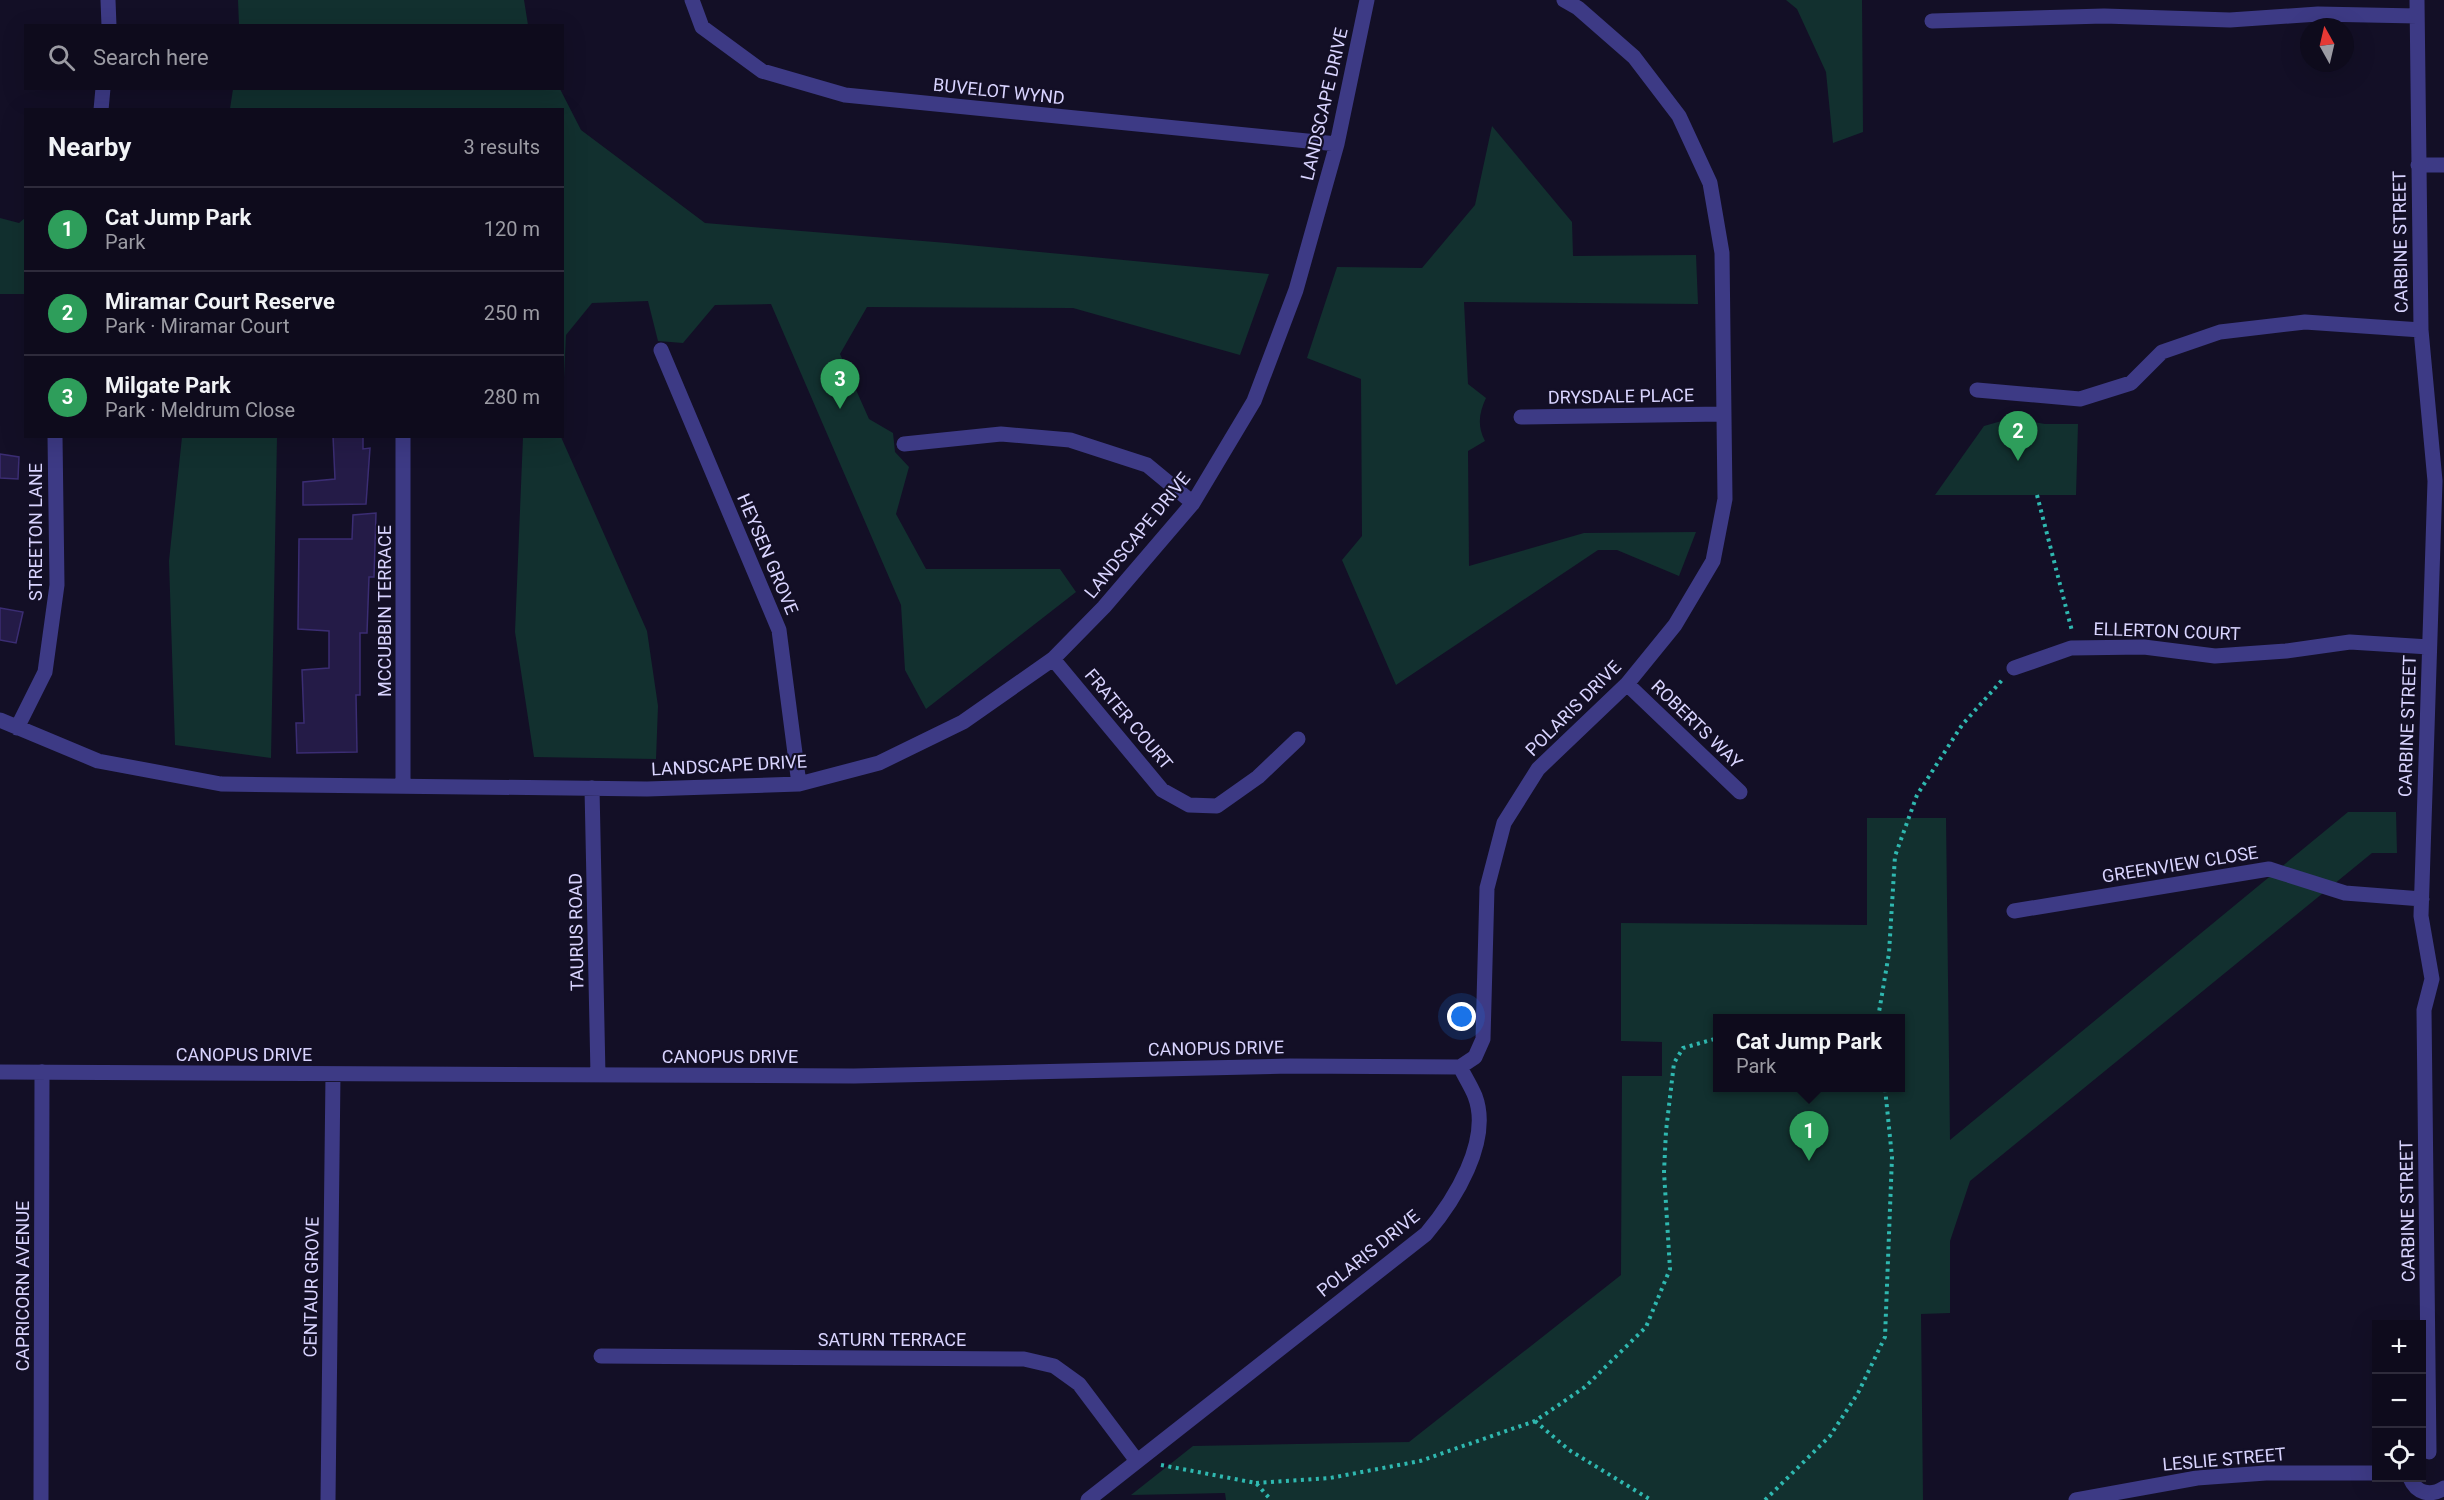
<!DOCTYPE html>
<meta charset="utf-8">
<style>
body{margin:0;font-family:Roboto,sans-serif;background:#171425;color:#f1f3f6}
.controls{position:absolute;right:18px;bottom:18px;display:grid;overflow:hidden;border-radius:0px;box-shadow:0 6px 24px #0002}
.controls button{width:54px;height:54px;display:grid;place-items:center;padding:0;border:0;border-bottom:2px solid #2e2b3b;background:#0e0b1c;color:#f1f3f6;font:30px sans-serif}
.compass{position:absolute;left:2300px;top:18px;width:54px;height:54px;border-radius:50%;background:#0e0b1c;box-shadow:0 6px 24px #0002;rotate:352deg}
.you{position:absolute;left:1462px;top:1017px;width:21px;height:21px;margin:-15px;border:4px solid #fff;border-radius:50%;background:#1a73e8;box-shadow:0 0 0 9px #1a73e833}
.badge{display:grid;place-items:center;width:39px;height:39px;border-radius:50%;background:#00e5ff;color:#fff;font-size:20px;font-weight:700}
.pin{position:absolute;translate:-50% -50px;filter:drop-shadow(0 2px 3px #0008)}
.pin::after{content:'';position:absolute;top:32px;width:21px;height:18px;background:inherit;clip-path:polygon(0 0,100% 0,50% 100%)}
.popup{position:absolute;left:1713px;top:1014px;width:192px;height:78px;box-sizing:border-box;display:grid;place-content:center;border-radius:0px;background:#0e0b1c;filter:drop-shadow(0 2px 4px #0005);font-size:20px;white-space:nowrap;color:#9b9ba3}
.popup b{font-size:22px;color:#f1f3f6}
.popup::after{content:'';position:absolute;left:50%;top:100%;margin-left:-12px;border:12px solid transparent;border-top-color:#0e0b1c}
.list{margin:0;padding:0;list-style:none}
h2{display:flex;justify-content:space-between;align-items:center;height:78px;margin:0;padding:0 24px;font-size:26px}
h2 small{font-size:20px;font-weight:400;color:#9b9ba3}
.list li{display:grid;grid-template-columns:39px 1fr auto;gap:18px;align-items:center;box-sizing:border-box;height:84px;padding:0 24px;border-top:2px solid #2e2b3b}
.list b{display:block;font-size:22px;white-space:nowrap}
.list p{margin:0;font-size:20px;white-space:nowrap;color:#9b9ba3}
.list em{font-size:20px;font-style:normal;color:#9b9ba3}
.icon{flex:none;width:33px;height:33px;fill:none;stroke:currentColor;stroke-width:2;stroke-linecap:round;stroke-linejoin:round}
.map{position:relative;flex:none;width:2444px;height:1500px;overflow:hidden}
.search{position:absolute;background:#0e0b1c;box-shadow:0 6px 24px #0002;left:24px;top:24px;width:540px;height:66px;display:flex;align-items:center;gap:15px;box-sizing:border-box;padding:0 21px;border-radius:0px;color:#9b9ba3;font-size:22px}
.panel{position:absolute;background:#0e0b1c;box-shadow:0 6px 24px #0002;left:24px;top:108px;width:540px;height:330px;border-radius:0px}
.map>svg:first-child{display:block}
.green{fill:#12302f;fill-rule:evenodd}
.building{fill:#241b47;stroke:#3b2d73;stroke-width:1.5}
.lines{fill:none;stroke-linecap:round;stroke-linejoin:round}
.path{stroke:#2fb8b0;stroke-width:4;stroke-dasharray:3 4.5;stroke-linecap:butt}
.minor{stroke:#3d3a85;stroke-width:15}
.labels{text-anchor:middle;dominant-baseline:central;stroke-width:4.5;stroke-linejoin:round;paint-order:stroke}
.street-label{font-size:18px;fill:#d9d4ff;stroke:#130f26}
</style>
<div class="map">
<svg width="2444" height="1500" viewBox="0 0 2444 1500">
<rect width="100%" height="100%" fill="#130f26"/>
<path class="green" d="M238,0h286l4,25h-289z
M1786,0h76l1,132 -30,11 -7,-71 -29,-63z
M233,89h327l21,41 124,93 242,20 322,31 -29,81 -167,-47 -206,-1 -27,47 29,65 24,14 2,19 14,15 -13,47 30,55h134l16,23 -150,117 -21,-39 -4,-65 -130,-301 -56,1 -32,38 -25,-2 -10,-40 -56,2 -26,32 -3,64 -1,-289 -332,-1z
M1492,126l80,96 1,34 123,-1 2,49 -234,-2 4,82 18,14c-7,15 -9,28 -1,43l-17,10 1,115 115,-33 112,-1 -17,44 -62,-26h-19l-202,135 -54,-125 20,-24 -1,-157 -54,-21 30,-91 85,1 53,-63z
M0,218l19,5 6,-5v76h-25z
M2012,418l33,6h33l-2,71h-141l49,-69z
M182,437h95l-6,321 -96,-13 -6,-184z
M523,437h38l86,194 11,75 -2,53 -122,-2 -19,-125z
M2348,812h48l1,41h-25l-402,328 -20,60v72l-29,1 2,186h-697l-1,-7 -94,2 62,-49 216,-4 212,-167 1,-199h40v-34l-41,-1v-118l246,2v-107h79l4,322zM1718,1018h182v70h-182z"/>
<path class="building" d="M333,436h30v13l7,-1 -4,56 -63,1v-23l32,-3z
M0,454l19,3 -1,22 -18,-1z
M376,513l-2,64h-5l-2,56h-7v62h-4l1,57 -60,1 -1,-30h8l-2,-53 27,-2v-37l-31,-2 1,-90h53l1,-24z
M0,608l23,4 -7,31 -16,-3z"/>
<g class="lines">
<path class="path" d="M2037,495l35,136
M1878,1018l11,-65 6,-97 22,-61 45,-70 41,-46
M1535,1421l34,29 82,50
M1161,1465l95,18 15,17
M1256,1483l74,-5 90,-17 115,-40 50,-34 61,-60 24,-58 -6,-97 2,-41 8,-68 9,-15 35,-10
M1765,1500l65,-64 28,-43 27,-56 7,-180 -7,-69"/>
<path class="minor" d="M108,0l1,26
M692,0l10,27 60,44 83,24 492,49
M2417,0l4,330 14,151 -14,435 11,63 -8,31 5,442
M1932,21l172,-5 126,4 88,-6 99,2
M101,110l2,-22
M2418,165h26
M661,350l118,280 20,154
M1977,390l103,9 51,-16 31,-31 58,-20 85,-10 116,8
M1521,417l201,-3
M403,436v350
M904,444l97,-10 69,6 77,25 46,38
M1053,659l109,131 27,15 28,1 41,-29 40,-38
M2014,668l57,-20 73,-1 71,9 71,-5 64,-9 79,5
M1627,684l113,108
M0,720l98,41 123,23 426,5 152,-5 80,-21 84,-41 90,-63 51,-52 89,-104 61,-102 42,-111 41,-146 30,-144
M17,728l28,-56 12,-87 -2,-149
M592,788l6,287
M2014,911l255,-42 76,24 77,6
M0,1072l854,4 436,-10 170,1
M601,1356l423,3 30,7 25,18 58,77
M2410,1478c6,15 20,19 34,10
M41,1500l1,-428
M328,1500l5,-426
M1088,1500l338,-266c28,-33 66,-93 49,-138 -4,-10 -10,-19 -15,-29l15,-10 8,-18 4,-151 17,-65 34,-54 89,-85 48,-59 38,-64 12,-62 -3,-246 -12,-70 -31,-67 -45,-59 -56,-49 -14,-8
M2076,1500l121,-22 69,-5h110"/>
</g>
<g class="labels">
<g class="street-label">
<text transform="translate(999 91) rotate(6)">BUVELOT WYND</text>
<text transform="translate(1324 104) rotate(-77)">LANDSCAPE DRIVE</text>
<text transform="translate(2400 242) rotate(-91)">CARBINE STREET</text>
<text transform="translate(1621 396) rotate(-1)">DRYSDALE PLACE</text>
<text transform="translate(35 532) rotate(-90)">STREETON LANE</text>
<text transform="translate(1137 535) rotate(-51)">LANDSCAPE DRIVE</text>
<text transform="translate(768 554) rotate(67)">HEYSEN GROVE</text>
<text transform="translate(384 611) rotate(-90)">MCCUBBIN TERRACE</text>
<text transform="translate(2167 631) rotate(2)">ELLERTON COURT</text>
<text transform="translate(1573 708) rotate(-45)">POLARIS DRIVE</text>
<text transform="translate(1129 719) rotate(50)">FRATER COURT</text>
<text transform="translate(1697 724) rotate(44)">ROBERTS WAY</text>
<text transform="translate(2407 726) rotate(-88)">CARBINE STREET</text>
<text transform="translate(729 765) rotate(-3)">LANDSCAPE DRIVE</text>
<text transform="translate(2180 864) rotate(-9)">GREENVIEW CLOSE</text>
<text transform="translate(576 932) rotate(-91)">TAURUS ROAD</text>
<text transform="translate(1216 1048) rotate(-1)">CANOPUS DRIVE</text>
<text x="244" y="1054">CANOPUS DRIVE</text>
<text x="730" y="1056">CANOPUS DRIVE</text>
<text transform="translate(2407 1211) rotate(-91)">CARBINE STREET</text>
<text transform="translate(1368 1253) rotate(-39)">POLARIS DRIVE</text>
<text transform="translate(22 1286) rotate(-90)">CAPRICORN AVENUE</text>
<text transform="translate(311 1287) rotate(-89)">CENTAUR GROVE</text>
<text x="892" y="1339">SATURN TERRACE</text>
<text transform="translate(2224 1459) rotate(-5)">LESLIE STREET</text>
</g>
</g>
</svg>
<div class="controls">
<button>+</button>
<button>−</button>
<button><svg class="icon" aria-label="locate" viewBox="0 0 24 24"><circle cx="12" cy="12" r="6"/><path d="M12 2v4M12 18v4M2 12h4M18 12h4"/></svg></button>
</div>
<svg class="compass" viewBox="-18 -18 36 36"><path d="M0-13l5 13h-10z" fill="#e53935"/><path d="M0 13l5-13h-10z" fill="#9b9ba3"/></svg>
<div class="you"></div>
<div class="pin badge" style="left:1809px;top:1161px;background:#2e9e5b">1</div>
<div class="popup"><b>Cat Jump Park</b>Park</div>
<div class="pin badge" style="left:2018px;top:461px;background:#2e9e5b">2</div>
<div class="pin badge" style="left:840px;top:409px;background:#2e9e5b">3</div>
<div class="search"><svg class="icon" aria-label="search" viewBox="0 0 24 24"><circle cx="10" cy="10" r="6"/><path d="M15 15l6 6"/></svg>Search here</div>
<section class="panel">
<h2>Nearby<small>3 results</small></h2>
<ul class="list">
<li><span class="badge" style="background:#2e9e5b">1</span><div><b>Cat Jump Park</b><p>Park</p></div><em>120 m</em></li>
<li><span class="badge" style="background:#2e9e5b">2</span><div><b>Miramar Court Reserve</b><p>Park · Miramar Court</p></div><em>250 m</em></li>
<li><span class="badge" style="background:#2e9e5b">3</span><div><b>Milgate Park</b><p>Park · Meldrum Close</p></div><em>280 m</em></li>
</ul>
</section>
</div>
